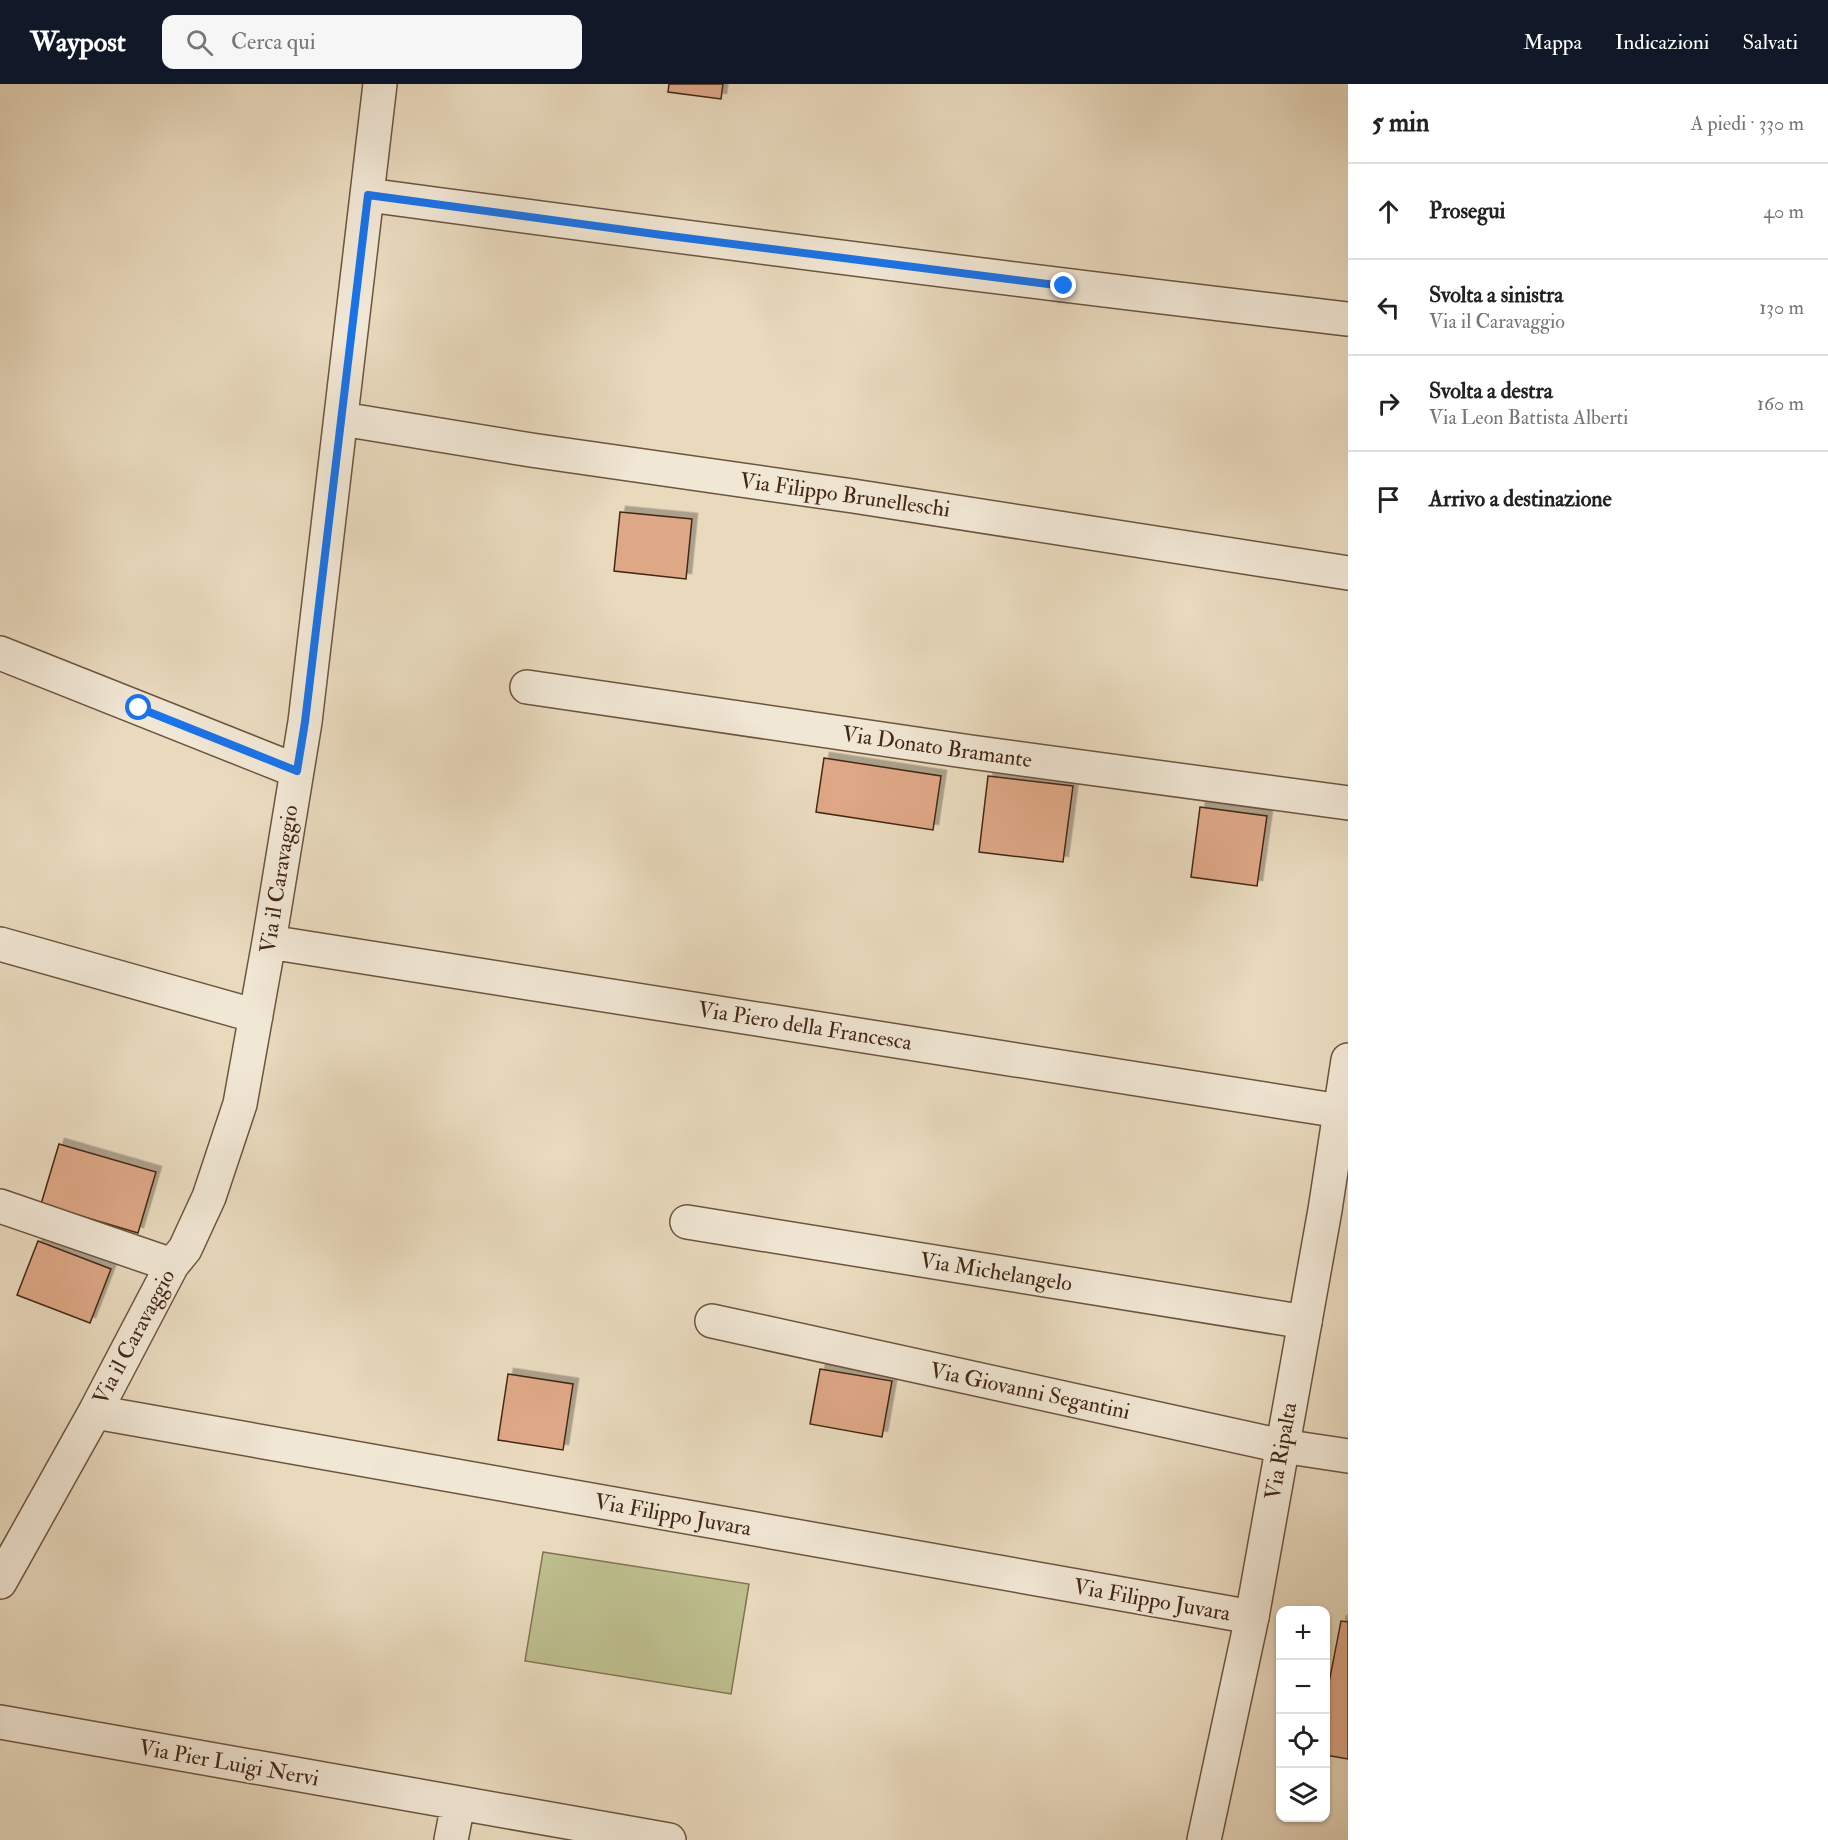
<!DOCTYPE html>
<html lang="it">
<meta charset="utf-8">
<style>
body{margin:0;font-family:"IM FELL Double Pica",serif;background:#f6f6f6;color:#222}
.controls{position:absolute;right:18px;bottom:18px;display:grid;overflow:hidden;border-radius:12px;box-shadow:0 2px 4px #0004}
.controls button{width:54px;height:54px;display:grid;place-items:center;padding:0;border:0;border-bottom:2px solid #e0e0e0;background:#fff;color:#222;font:30px sans-serif}
.stop{position:absolute;width:18px;height:18px;margin:-14px;border:4px solid #1a73e8;border-radius:50%;background:#fff}
.stop.end{background:#1a73e8;border-color:#fff;box-shadow:0 2px 6px #0008}
.list{margin:0;padding:0;list-style:none}
h2{display:flex;justify-content:space-between;align-items:center;height:78px;margin:0;padding:0 24px;font-size:26px}
h2 small{font-size:20px;font-weight:400;color:#767676}
.list li{display:grid;grid-template-columns:39px 1fr auto;gap:18px;align-items:center;box-sizing:border-box;height:96px;padding:0 24px;border-top:2px solid #e0e0e0}
.list b{display:block;font-size:22px;white-space:nowrap}
.list p{margin:0;font-size:20px;white-space:nowrap;color:#767676}
.list em{font-size:20px;font-style:normal;color:#767676}
.icon{flex:none;width:33px;height:33px;fill:none;stroke:currentColor;stroke-width:2;stroke-linecap:round;stroke-linejoin:round}
.map{position:relative;flex:none;width:1348px;height:1756px;overflow:hidden}
header{display:flex;align-items:center;gap:36px;box-sizing:border-box;height:84px;padding:0 30px;background:#111827;color:#fff}
header strong{font-size:28px}
nav{display:flex;gap:33px;margin-inline-start:auto;font-size:21px}
.search{width:420px;height:54px;background:#f6f6f6;display:flex;align-items:center;gap:15px;box-sizing:border-box;padding:0 21px;border-radius:12px;color:#767676;font-size:22px}
main{display:flex}
aside{flex:1;background:#fff}
.map>svg:first-child{display:block}
.green{fill:#bdbd8d;stroke:#807250;stroke-width:1.5}
.building{fill:#dea786;stroke:#432713;stroke-width:1.5;filter:url(#shadow)}
.lines{fill:none;stroke-linecap:round;stroke-linejoin:round}
.minor-casing{stroke:#6c543e;stroke-width:36}
.tertiary-casing{stroke:#6c543e;stroke-width:36}
.minor{stroke:#f1e7d5;stroke-width:33}
.tertiary{stroke:#f1e7d5;stroke-width:33}
.route{stroke:#1a73e8;stroke-width:8}
.labels{text-anchor:middle;dominant-baseline:central;stroke-width:5;stroke-linejoin:round;paint-order:stroke}
.street-label{font-size:22px;fill:#432713;stroke:#f1e7d5}
</style>
<header>
<strong>Waypost</strong>
<div class="search"><svg class="icon" aria-label="search" viewBox="0 0 24 24"><circle cx="10" cy="10" r="6"/><path d="M15 15l6 6"/></svg>Cerca qui</div>
<nav><a>Mappa</a><a>Indicazioni</a><a>Salvati</a></nav>
</header>
<main>
<div class="map">
<svg width="1348" height="1756" viewBox="0 0 1348 1756">
<defs>
<filter id="shadow"><feDropShadow dx="5.5" dy="-5.5" stdDeviation="0" flood-color="#0004"/></filter>
</defs>
<rect width="100%" height="100%" fill="#e9dabe"/>
<filter id="stains"><feTurbulence type="fractalNoise" baseFrequency=".00333" numOctaves="4"/><feColorMatrix values="0 0 0 0 .2 0 0 0 0 .09 0 0 0 0 .02 0 0 0 .5 -.17"/></filter>
<radialGradient id="worn" r=".72"><stop offset=".6" stop-color="#630" stop-opacity="0"/><stop offset="1" stop-color="#630" stop-opacity=".3"/></radialGradient>
<path class="green" d="M543,1468l206,32 -18,110 -206,-33z"/>
<path class="building" d="M669,0h54l-2,15 -53,-7z
M620,428l72,7 -6,60 -72,-8z
M824,674l117,18 -8,54 -117,-18z
M988,692l85,10 -10,76 -84,-10z
M1200,723l67,9 -10,70 -66,-9z
M59,1060l97,28 -18,61 -97,-29z
M38,1157l73,28 -21,54 -73,-28z
M820,1285l72,12 -10,56 -72,-13z
M508,1290l65,10 -10,66 -65,-10z
M1341,1537l7,1v137l-22,-4v-57z"/>
<g class="lines">
<defs>
<path id="minor" d="M368,111c326,44 653,86 980,124
M342,335l189,31 322,46 495,77
M0,569l297,118
M527,603l444,65 377,51
M269,858l1071,169
M0,860l256,72
M0,1122l172,59
M687,1138l618,100
M712,1237l570,125 66,10
M95,1328l1157,205
M0,1498l95,-170 77,-147 13,-16 24,-52 31,-93 29,-162 36,-220 75,-638
M0,1638l669,118
M451,1756l7,-36"/>
<path id="tertiary" d="M1204,1756l48,-223 73,-407 23,-150"/>
</defs>
<use href="#minor" class="minor-casing"/>
<use href="#tertiary" class="tertiary-casing"/>
<use href="#minor" class="minor"/>
<use href="#tertiary" class="tertiary"/>
</g>
<g class="lines">
<path class="route" d="M139,624l158,63 8,-49 63,-527 294,40 402,51"/>
</g>
<g class="labels">
<g class="street-label">
<text transform="translate(845 411) rotate(8)">Via Filippo Brunelleschi</text>
<text transform="translate(937 663) rotate(8)">Via Donato Bramante</text>
<text transform="translate(279 795) rotate(-81)">Via il Caravaggio</text>
<text transform="translate(805 942) rotate(9)">Via Piero della Francesca</text>
<text transform="translate(996 1188) rotate(9)">Via Michelangelo</text>
<text transform="translate(134 1253) rotate(-62)">Via il Caravaggio</text>
<text transform="translate(1030 1307) rotate(12)">Via Giovanni Segantini</text>
<text transform="translate(1281 1367) rotate(-80)">Via Ripalta</text>
<text transform="translate(673 1431) rotate(10)">Via Filippo Juvara</text>
<text transform="translate(1152 1516) rotate(10)">Via Filippo Juvara</text>
<text transform="translate(229 1679) rotate(10)">Via Pier Luigi Nervi</text>
</g>
</g>
<rect width="100%" height="100%" filter="url(#stains)"/>
<rect width="100%" height="100%" fill="url(#worn)"/>
</svg>
<div class="controls">
<button>+</button>
<button>−</button>
<button><svg class="icon" aria-label="locate" viewBox="0 0 24 24"><circle cx="12" cy="12" r="6"/><path d="M12 2v4M12 18v4M2 12h4M18 12h4"/></svg></button>
<button><svg class="icon" aria-label="layers" viewBox="0 0 24 24"><path d="M12 4l9 5-9 5-9-5zM3 14l9 5 9-5"/></svg></button>
</div>
<div class="stop" style="left:139px;top:624px"></div>
<div class="stop end" style="left:1064px;top:202px"></div>
</div>
<aside>
<h2>5 min<small>A piedi · 330 m</small></h2>
<ul class="list">
<li><svg class="icon" aria-label="ahead" viewBox="0 0 24 24"><path d="M12 20V5M6 11l6-6 6 6"/></svg><div><b>Prosegui</b></div><em>40 m</em></li>
<li><svg class="icon" aria-label="left" viewBox="0 0 24 24"><path d="M17 20v-9H6M10 6l-5 5 5 5"/></svg><div><b>Svolta a sinistra</b><p>Via il Caravaggio</p></div><em>130 m</em></li>
<li><svg class="icon" aria-label="right" viewBox="0 0 24 24"><path d="M7 20v-9h11M14 6l5 5-5 5"/></svg><div><b>Svolta a destra</b><p>Via Leon Battista Alberti</p></div><em>160 m</em></li>
<li><svg class="icon" aria-label="arrive" viewBox="0 0 24 24"><path d="M6 21V4h12l-3 4 3 4H6"/></svg><div><b>Arrivo a destinazione</b></div></li>
</ul>
</aside>
</main>
